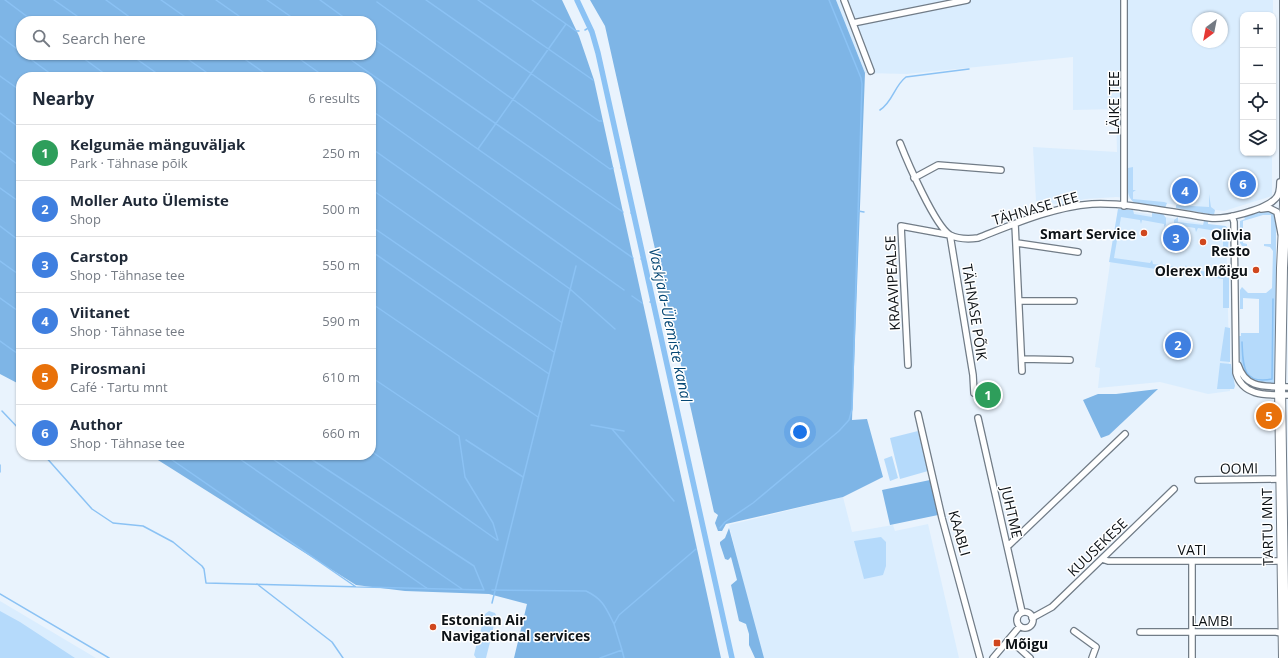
<!DOCTYPE html>
<meta charset="utf-8">
<style>
body{margin:0;font-family:"Open Sans",sans-serif;background:#f2f2f3;color:#1f2937}
.controls{position:absolute;right:12px;top:12px;display:grid;overflow:hidden;border-radius:8px;box-shadow:0 1px 3px #0004}
.controls button{width:36px;height:36px;display:grid;place-items:center;padding:0;border:0;border-bottom:1px solid #e0e1e3;background:#fff;color:#1f2937;font:20px sans-serif}
.compass{position:absolute;left:1192px;top:12px;width:36px;height:36px;border-radius:50%;background:#fff;box-shadow:0 1px 3px #0004;rotate:212deg}
.you{position:absolute;left:800px;top:432px;width:14px;height:14px;margin:-10px;border:3px solid #fff;border-radius:50%;background:#1a73e8;box-shadow:0 0 0 6px #1a73e833}
.badge{display:grid;place-items:center;width:26px;height:26px;border-radius:50%;background:#d0471e;color:#fff;font-size:13px;font-weight:700}
.pin{position:absolute;translate:-50% -50%;border:2px solid #fff;box-shadow:0 1px 4px #0006}
.list{margin:0;padding:0;list-style:none}
h2{display:flex;justify-content:space-between;align-items:center;height:52px;margin:0;padding:0 16px;font-size:17px}
h2 small{font-size:13px;font-weight:400;color:#747a83}
.list li{display:grid;grid-template-columns:26px 1fr auto;gap:12px;align-items:center;box-sizing:border-box;height:56px;padding:0 16px;border-top:1px solid #e0e1e3}
.list b{display:block;font-size:15px;white-space:nowrap}
.list p{margin:0;font-size:13px;white-space:nowrap;color:#747a83}
.list em{font-size:13px;font-style:normal;color:#747a83}
.icon{flex:none;width:22px;height:22px;fill:none;stroke:currentColor;stroke-width:2;stroke-linecap:round;stroke-linejoin:round}
.map{position:relative;flex:none;width:1288px;height:658px;overflow:hidden}
.search{position:absolute;background:#fff;box-shadow:0 1px 3px #0004;left:16px;top:16px;width:360px;height:44px;display:flex;align-items:center;gap:10px;box-sizing:border-box;padding:0 14px;border-radius:16px;color:#747a83;font-size:15px}
.panel{position:absolute;background:#fff;box-shadow:0 1px 3px #0004;left:16px;top:72px;width:360px;height:388px;border-radius:16px}
.map>svg:first-child{display:block}
.built{fill:#daedfe;fill-rule:evenodd}
.green{fill:#b5dafb}
.forest{fill:#7eb5e6;fill-rule:evenodd}
.lines{fill:none;stroke-linecap:round;stroke-linejoin:round}
.stream{stroke:#8bc2f4;stroke-width:1.5}
.canal{stroke:#8bc2f4;stroke-width:5.5}
.street-casing{stroke:#717c87;stroke-width:8}
.highway-casing{stroke:#717c87;stroke-width:12}
.street{stroke:#fff;stroke-width:5.5}
.highway{stroke:#fff;stroke-width:10}
.poi-dot{fill:#d0471e;stroke:#fff;stroke-width:1.5}
.labels{text-anchor:middle;dominant-baseline:central;stroke-width:3;stroke-linejoin:round;paint-order:stroke}
.street-label{font-size:14px;fill:#0d1216;stroke:#fff}
.poi-label{font-size:14px;font-weight:bold;fill:#0d1216;stroke:#fff;text-anchor:start}
.water-label{font-size:15px;font-style:italic;fill:#064875;stroke:#fff}
</style>
<div class="map">
<svg width="1288" height="658" viewBox="0 0 1288 658">
<rect width="100%" height="100%" fill="#e9f3fd"/>
<path class="built" d="M836,0h437v79v-64h-30v138h29v43l-48,15 -107,-14 -32,2 -22,6 -27,-4 -3,-54 84,5 -1,-43 -43,1v-53l-166,17 -42,-1zM1198,18h24v24h-24z
M1118,209l105,18 3,4 4,160 -22,3 -48,-12 -62,6 2,-20 -5,-1z
M843,497l9,35 41,-7 2,6 33,-7 31,134h-197l-33,-133z
M0,601l96,57h-96z"/>
<path class="green" d="M1133,167v23h3l-3,2v7l31,3 3,1 -2,5 -30,-5c-11,-7 -7,-24 -7,-35z
M1209,194l2,13 4,3 -1,5 -38,-7v-3l33,2z
M1118,209l15,1 1,4 18,3v-4l11,1 3,4v7l-2,2v-3l-22,-4 -1,4 -1,-4 -19,-3 -7,41 36,5 2,-3 1,4 31,4 2,-3 1,4 29,4 1,-4h12v39h-6v-29l-114,-17z
M1265,210l8,2 3,8v164c-36,3 -37,-19 -37,-48h2v-3h18v-34l-16,-1v11h-3v-19l2,-3 6,6h18l6,-5 1,-37 -3,-4 -6,-1v-2h7v-29h-8l-20,6v22l4,1v2h-5l-2,-3v-22l5,-2 -1,-2z
M1178,217v5l25,3 1,-4h4v3l18,2 3,6 -1,19h-5v-19l-25,-4 -2,4 -1,-4 -19,-3 -2,3v-8z
M1225,327l5,1v34l-10,-1z
M1220,363l11,1 4,22 -1,3h-17z
M918,431l10,40 -28,8 -10,-41z
M892,456l6,22 -8,3 -6,-22z
M881,537l5,5v24l-3,9 -19,4 -10,-38z
M0,611l20,11 55,36h-75z
M489,611l6,2 1,2 -4,19 -5,-1 -1,5 -7,-1 6,-23z
M478,638l12,4 -4,16h-10l-2,-3z"/>
<path class="forest" d="M0,0h562l17,36 15,44 127,578h-207l13,-54 -38,-10 -84,-3 -49,-6 -206,-130h221v-378h-350v308l-21,-11zM21,21h350v34h-350z
M590,0h246l29,73 -13,347 15,-1 16,58 -40,20 -117,27 -4,7h-4l-3,-8 3,-8 -4,-3 -109,-486z
M1158,389l-49,46 -8,3 -18,-38 15,-6h18z
M930,480l8,35 -48,10 -8,-35z
M729,528l35,130h-9l-6,-13v-11l-3,-10 -7,-3 -8,-36 6,-5 -6,-23 -3,3 -3,-1 -5,-15v-2l5,-4z"/>
<g class="lines">
<path class="stream" d="M5,0l28,21
M54,0l30,21
M106,0l29,21
M161,0l30,21
M216,0l30,21
M267,0l30,21
M320,0l29,21
M426,0l173,121h3
M478,0l115,80
M532,0l44,31h3
M377,2l233,167 3,-1
M585,30l5,-3
M0,36l21,16
M371,37l252,175
M25,55l30,22
M79,55l30,22
M131,55l31,22
M182,55l31,22
M239,55l31,22
M294,55l24,17
M344,55l289,203
M0,76l21,15
M371,110l253,180
M880,110c13,-8 14,-24 26,-33l63,-8
M0,113l21,16
M371,148l199,141 45,40
M478,149l88,-125
M0,151l21,16
M621,168h3
M0,188l21,15
M371,189l190,133
M858,211l6,1
M631,213l4,1
M0,226l21,16
M371,226l183,126
M371,251l178,123
M641,259h4
M0,261l21,15
M632,296l10,7
M0,298l21,15
M650,302h4
M371,303l167,114
M0,341l21,15
M1242,342c1,23 0,43 30,37l1,-80
M371,377l88,59 6,41 28,46 5,17
M2,411l19,20
M591,425l33,6
M612,429l62,72
M466,440l57,37
M371,451l126,89
M44,455l48,54 21,14 30,3 30,16 29,24 2,3 2,14 278,7 -10,-24 -169,-111
M165,455l191,132
M234,455l194,134
M267,455l195,134
M0,465v7
M720,528l5,-6 28,-19 86,-72 10,-11 3,-11 10,-325 -1,-6 -32,-78
M257,584l75,58 11,16
M492,590l94,1c17,8 20,17 28,33
M0,594l109,64
M492,603l84,-337
M622,650l2,8
M600,658l22,-8 -8,-26 5,-9 77,-66"/>
<path class="canal" d="M577,0l15,32 6,21 134,605"/>
<defs>
<path id="street" d="M844,0l27,71
M853,23l114,-23
M900,143c7,18 35,83 50,92 8,4 20,4 28,3 36,-14 75,-31 114,-34 34,-2 83,9 118,14 14,2 55,-8 65,-19 5,-4 5,-11 5,-17
M914,178l24,-13 63,5
M1124,206v-206
M1261,209l8,-1 8,4 4,21
M1232,216l2,6 2,151c7,24 31,22 52,22
M1015,224l7,147
M1017,243l61,9
M1019,301h55
M1022,359l48,1
M908,365l-7,-139 49,9 23,140 1,18
M1238,365c8,25 28,21 50,22
M918,414l24,104 38,140
M978,418l44,194
M1198,480l83,-1
M1008,546l117,-112
M1102,559l6,2h174
M1017 620a8 8 0 1 1 16 0a8 8 0 1 1-16 0Z
M1032,618l20,-11 122,-118
M1074,631l22,16 -4,11
M1140,632h136l10,2
M1009,639l21,19
M993,658l27,-32
M1192,658v-97"/>
<path id="highway" d="M1284,658l-4,-271 2,-119 3,-63v-205"/>
</defs>
<use href="#street" class="street-casing"/>
<use href="#highway" class="highway-casing"/>
<use href="#street" class="street"/>
<use href="#highway" class="highway"/>
</g>
<g class="poi-dot">
<circle cx="1144" cy="233" r="4"/>
<circle cx="1203" cy="242" r="4"/>
<circle cx="1256" cy="270" r="4"/>
<circle cx="433" cy="627" r="4"/>
<rect x="993" y="639" width="8" height="8" rx="2"/>
</g>
<g class="labels">
<g class="street-label">
<text transform="translate(1113 103) rotate(-90)">LÄIKE TEE</text>
<text transform="translate(1035 208) rotate(-16)">TÄHNASE TEE</text>
<text transform="translate(892 283) rotate(-93)">KRAAVIPEALSE</text>
<text transform="translate(975 312) rotate(81)">TÄHNASE PÕIK</text>
<text transform="translate(1239 468) rotate(-1)">OOMI</text>
<text transform="translate(1012 512) rotate(77)">JUHTME</text>
<text transform="translate(1267 527) rotate(-91)">TARTU MNT</text>
<text transform="translate(960 533) rotate(74)">KAABLI</text>
<text transform="translate(1097 547) rotate(-44)">KUUSEKESE</text>
<text x="1192" y="549">VATI</text>
<text x="1212" y="620">LAMBI</text>
</g>
<g class="poi-label">
<text x="1136" y="233" text-anchor="end">Smart Service</text>
<text x="1211" y="234">Olivia<tspan x="1211" dy="16">Resto</tspan></text>
<text x="1248" y="270" text-anchor="end">Olerex Mõigu</text>
<text x="441" y="619">Estonian Air<tspan x="441" dy="16">Navigational services</tspan></text>
<text x="1005" y="643">Mõigu</text>
</g>
<g class="water-label">
<text transform="translate(671 325) rotate(78)">Vaskjala-Ülemiste kanal</text>
</g>
</g>
</svg>
<div class="controls">
<button>+</button>
<button>−</button>
<button><svg class="icon" aria-label="locate" viewBox="0 0 24 24"><circle cx="12" cy="12" r="6"/><path d="M12 2v4M12 18v4M2 12h4M18 12h4"/></svg></button>
<button><svg class="icon" aria-label="layers" viewBox="0 0 24 24"><path d="M12 4l9 5-9 5-9-5zM3 14l9 5 9-5"/></svg></button>
</div>
<svg class="compass" viewBox="-18 -18 36 36"><path d="M0-13l5 13h-10z" fill="#e53935"/><path d="M0 13l5-13h-10z" fill="#747a83"/></svg>
<div class="you"></div>
<div class="pin badge" style="left:988px;top:395px;background:#2e9e5b">1</div>
<div class="pin badge" style="left:1178px;top:345px;background:#3f7fe0">2</div>
<div class="pin badge" style="left:1176px;top:238px;background:#3f7fe0">3</div>
<div class="pin badge" style="left:1185px;top:191px;background:#3f7fe0">4</div>
<div class="pin badge" style="left:1269px;top:416px;background:#e8710a">5</div>
<div class="pin badge" style="left:1243px;top:184px;background:#3f7fe0">6</div>
<div class="search"><svg class="icon" aria-label="search" viewBox="0 0 24 24"><circle cx="10" cy="10" r="6"/><path d="M15 15l6 6"/></svg>Search here</div>
<section class="panel">
<h2>Nearby<small>6 results</small></h2>
<ul class="list">
<li><span class="badge" style="background:#2e9e5b">1</span><div><b>Kelgumäe mänguväljak</b><p>Park · Tähnase põik</p></div><em>250 m</em></li>
<li><span class="badge" style="background:#3f7fe0">2</span><div><b>Moller Auto Ülemiste</b><p>Shop</p></div><em>500 m</em></li>
<li><span class="badge" style="background:#3f7fe0">3</span><div><b>Carstop</b><p>Shop · Tähnase tee</p></div><em>550 m</em></li>
<li><span class="badge" style="background:#3f7fe0">4</span><div><b>Viitanet</b><p>Shop · Tähnase tee</p></div><em>590 m</em></li>
<li><span class="badge" style="background:#e8710a">5</span><div><b>Pirosmani</b><p>Café · Tartu mnt</p></div><em>610 m</em></li>
<li><span class="badge" style="background:#3f7fe0">6</span><div><b>Author</b><p>Shop · Tähnase tee</p></div><em>660 m</em></li>
</ul>
</section>
</div>
